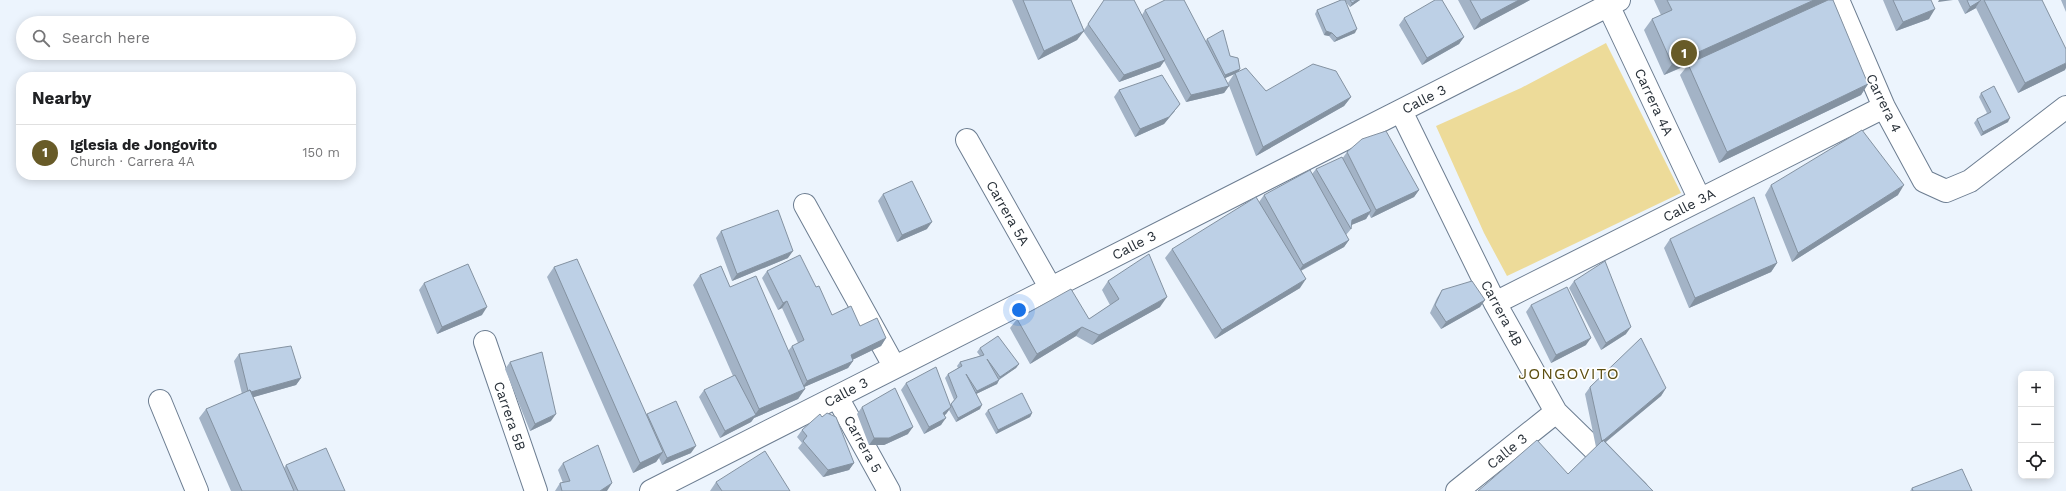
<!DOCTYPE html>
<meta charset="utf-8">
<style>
body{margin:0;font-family:"Work Sans",sans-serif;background:#f2f2f2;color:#202124}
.controls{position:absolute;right:12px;bottom:12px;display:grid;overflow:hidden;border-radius:8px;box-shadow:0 2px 10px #0003}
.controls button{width:36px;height:36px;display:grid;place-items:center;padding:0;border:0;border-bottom:1px solid #e0e0e0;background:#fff;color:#202124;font:20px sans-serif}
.you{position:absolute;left:1019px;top:310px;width:14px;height:14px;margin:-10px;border:3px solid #fff;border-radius:50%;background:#1a73e8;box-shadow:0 0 0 6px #1a73e833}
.badge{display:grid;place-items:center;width:26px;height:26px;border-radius:50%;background:#685b28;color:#fff;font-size:13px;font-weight:700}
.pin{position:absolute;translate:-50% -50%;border:2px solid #fff;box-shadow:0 1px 4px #0006}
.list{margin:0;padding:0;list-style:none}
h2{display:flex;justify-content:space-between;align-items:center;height:52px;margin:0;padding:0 16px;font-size:17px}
h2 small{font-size:13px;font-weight:400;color:#757577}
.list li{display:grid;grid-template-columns:26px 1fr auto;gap:12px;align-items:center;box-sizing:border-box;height:56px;padding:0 16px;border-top:1px solid #e0e0e0}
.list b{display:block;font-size:15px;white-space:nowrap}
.list p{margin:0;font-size:13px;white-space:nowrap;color:#757577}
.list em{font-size:13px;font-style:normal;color:#757577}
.icon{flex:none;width:22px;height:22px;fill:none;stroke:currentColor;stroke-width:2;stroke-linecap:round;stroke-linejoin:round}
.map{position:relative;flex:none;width:2066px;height:491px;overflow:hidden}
.search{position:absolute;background:#fff;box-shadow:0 2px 10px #0003;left:16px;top:16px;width:340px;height:44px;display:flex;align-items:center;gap:10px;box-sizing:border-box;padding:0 14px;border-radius:22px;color:#757577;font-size:15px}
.panel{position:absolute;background:#fff;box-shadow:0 2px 10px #0003;left:16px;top:72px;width:340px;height:108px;border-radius:16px}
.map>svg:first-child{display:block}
.green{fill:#eddb99}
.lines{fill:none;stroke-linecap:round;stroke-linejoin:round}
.minor-casing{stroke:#6c7d91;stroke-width:24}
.minor{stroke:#fff;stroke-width:22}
.wall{fill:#a3b3c6}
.shaded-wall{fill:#8492a1}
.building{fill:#bdd0e6;stroke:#8492a1}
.labels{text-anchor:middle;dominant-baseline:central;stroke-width:3.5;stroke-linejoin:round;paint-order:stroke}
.street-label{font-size:14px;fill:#283038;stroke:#fff}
.quarter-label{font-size:16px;letter-spacing:1px;fill:#5c4e10;stroke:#fff}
</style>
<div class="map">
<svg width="2066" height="491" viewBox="0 0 2066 491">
<rect width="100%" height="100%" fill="#ecf4fd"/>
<path class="green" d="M1606,43l75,150 -174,83 -23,-43 -48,-107 85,-38z"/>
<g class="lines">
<defs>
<path id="minor" d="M1838,0l46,107 40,74 22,10 24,-10 96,-74
M1608,5l92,195
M1401,111l94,192 61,109 81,79
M967,140l83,147
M805,205l89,161
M1495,303l389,-196
M485,342l51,149
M837,397l52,94
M160,401l37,90
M651,491l968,-491
M1457,491l99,-79"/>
</defs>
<use href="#minor" class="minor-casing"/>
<use href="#minor" class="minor"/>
</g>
<path class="wall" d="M1012,0h59l13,30 15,-22 43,7 3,-5 61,31 1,-2 23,17 10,13 -2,3 28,19 85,6 -7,9 -88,50 -28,-73 6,-9 -9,4 4,8 -5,7 -38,9 -22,-41 -4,6 -41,15 -36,-51 -6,9 -39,20z
M1341,0h19l-10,7 -5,-6 10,32 -21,9 -5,-6 -5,-1 -9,-21 2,-4z
M1458,0h72l-56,30z
M1654,0h179l35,84 -7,11 -142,68 -39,-88 8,-10 -24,10 -20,-45 8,-11 9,-4z
M1883,0h48l-2,19 -33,12z
M1958,0h84l23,70 -47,23 -42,-85 -11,6z
M2061,0h5v12z
M1404,18l60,19 -5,7 -37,21 -23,-40z
M1119,90l56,21 -11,13 -29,13 -21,-40z
M1981,93l27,29 -27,14 -7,-13 3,-4 10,-6 -8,-16z
M1347,152l72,38 -5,7 -43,21 -2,-4 -3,5 -15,6v4l-5,6 3,5 -5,7 -43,24 -1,17 -85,51 -50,-81 7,-9 87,-47 5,-7 48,-21 4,-5 26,-10z
M1771,185l127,10 -106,67 -27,-67z
M883,194l44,35 -30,13 -19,-41z
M721,231l67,27 -56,23 -16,-43z
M1670,239l107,24 -6,9 -82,36 -25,-60z
M554,267l93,148v-1l44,39 -29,12 -3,-7 -3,4 -23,11 -86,-196z
M767,271l49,16 16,28 28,11 26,12 -5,8 -29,14 1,1 -5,7 -44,19 -6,12 -44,19 -3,4 -31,16 -21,-41 5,-7 29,-14 -40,-91 7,-10 30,12 58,64 4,-5 6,-3 -16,-35 -4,2 -16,-32z
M1108,281l52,26 -68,38 -16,-9 -46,28 -20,-36 7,-9h72l21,-14 -8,-15z
M1574,281l52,53 -25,16 -32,-62z
M424,283l58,32 -45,19 -18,-44z
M1442,290l43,10 -5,7 -39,22 -11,-16 7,-15z
M1531,305l55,40 -35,18 -25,-51z
M980,348l39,16 -3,4 -17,12 -2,4 -21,10 4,15 -24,13 -7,-12 -3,4 -2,2 -3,9 -17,9 -23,-44 5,-7 44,22 4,-5 -9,-22 3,-4 10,-6 -1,-2 3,-4 20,-6 -3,-4z
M239,354l62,24 -5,7 -43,12 31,71 2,-3 59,26h-114l-32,-73 7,-9 36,-15 -8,-33z
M510,362l41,59 -21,10 -25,-62z
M1590,387l76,1 -5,8 -55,46 47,49h-175l90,-17 28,-27 -11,-53z
M862,407l46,27 -24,11h-15l-12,-31z
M988,410l44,3 -2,4 -34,17 -11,-20z
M822,417l32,46 -5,7 -26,7 -25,-29 4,-5 -5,-6 5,-7z
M563,463l49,20 -6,8h-51l5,-8h3l-5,-13z
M716,482l74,9h-80z
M1912,488l60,3h-62z"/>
<path class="shaded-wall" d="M1357,0h3l-10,7 2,-4z
M1519,0h11l-56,30 7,-10z
M1814,0h17l-167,75 8,-11z
M1939,0h14l-15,2z
M1980,1l-4,6v1l-11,6 5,-7z
M1935,9l-6,10 -33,12 7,-9z
M1357,29l-2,4 -21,9 3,-4z
M1084,31l-7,9 -39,20 6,-9z
M1326,31l6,2 -3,3 -5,-1z
M1464,37l-5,7 -37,21 5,-7z
M1165,60l-5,7 -41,15 5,-7z
M2066,63v5l-1,2 -47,23 7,-10z
M1240,69l-3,4 -14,6 2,-4z
M1868,84l-7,11 -142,68 8,-11z
M1229,86l-5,7 -38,9 5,-7z
M1351,97l-7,9 -88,50 7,-9z
M1180,104l-16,20 -29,13 5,-8z
M2010,118l-2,4 -27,14 2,-4z
M1904,185l-6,10 -106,67 6,-9z
M1419,190l-5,7 -43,21 5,-8z
M1371,211l-5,8 -17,7 3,-6z
M932,222l-5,7 -30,13 5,-7z
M1349,240l-5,7 -46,25 5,-7z
M793,251l-5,7 -56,23 5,-7z
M1777,263l-6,9 -82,36 6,-10z
M1306,279l-6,9 -85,51 7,-9z
M1167,297l-7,10 -68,38 7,-10z
M1485,300l-5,7 -39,22 5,-7z
M787,301l-5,7 -4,2 5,-7z
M487,307l-5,8 -45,19 5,-7z
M1082,327l-6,9 -46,28 7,-10z
M1631,327l-5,7 -25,16 5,-7z
M886,338l-5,8 -35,17 5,-8z
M1591,338l-5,7 -35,18 5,-8z
M853,361l-5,7 -46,20 5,-7z
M1019,364l-3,4 -18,12h1l-2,4 -23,11 3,-4 21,-10 2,-4z
M301,378l-5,7 -52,15 4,-7z
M1666,388l-5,8 -64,53 5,-7z
M805,389l-7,10 -44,19 -3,4 -31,16 5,-7 29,-15 5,-7z
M982,405l-2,4 -24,13 2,-4z
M951,407l-5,7 -8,6 5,-7z
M1032,413l-2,4 -34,17 2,-4z
M556,414l-5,7 -21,10 5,-7z
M946,418l-5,7 -17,9 5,-7z
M913,427l-5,7 -24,11h-15l5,-7z
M696,446l-5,7 -29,12 5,-7z
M663,452l-7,10 -23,11 7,-10z
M854,463l-5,7 -26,7 5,-7z
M612,483l-5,8h-7z"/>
<path class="building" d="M1023,0h48l13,31 -40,20z
M1104,0h30l31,60 -41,15 -36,-51z
M1165,0h19l45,86 -38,9 -46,-85z
M1341,0h4l12,29 -20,9 -5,-5 -6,-2 -9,-21z
M1350,0h7l-5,3z
M1435,0h7l22,37 -37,21 -23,-40z
M1470,0h49l-38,20z
M1667,0h147l-142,64 -20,-45 20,-9z
M1828,0h5l35,84 -141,68 -39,-88z
M1893,0h38l4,9 -32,13z
M1967,0h14l-1,1 -10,6z
M1984,0h58l24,49v14l-41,20z
M1223,30l7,26 8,2 2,11 -15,6 -18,-36z
M1313,64l23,7 15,26 -88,50 -28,-74 11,-5 20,23z
M1162,75l18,29 -11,13 -29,12 -21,-39z
M1994,86l16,32 -27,14 -6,-13 14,-7 -10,-19z
M1862,130l42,55 -106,68 -27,-68z
M1386,131l33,59 -43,20 -29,-58 15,-13z
M1342,157l29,54 -19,9 -1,9 -35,-60z
M1310,170l39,70 -46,25 -39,-70z
M912,181l20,41 -30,13 -19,-41z
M1256,197l50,82 -84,51 -50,-81z
M1754,197l23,66 -82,35 -25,-59z
M778,210l15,41 -56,23 -16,-43z
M1149,254l18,43 -68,38 -17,-8 -45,27 -20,-35 54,-30 18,30 30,-20 -11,-18z
M800,255l16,32 3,-1 13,29 19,-9 9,20 17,-8 9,20 -35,17 2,6 -46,20 -15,-35 12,-6 -17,-39 -4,2 -16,-32z
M577,259l86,193 -23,11 -86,-196z
M1605,261l26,66 -25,16 -32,-62z
M468,264l19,43 -45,20 -18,-44z
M721,266l9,21 26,-11 49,113 -46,20 -59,-134z
M1472,281l13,19 -39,22 -11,-17 7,-15z
M1567,287l24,51 -35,17 -25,-50z
M998,336l21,28 -19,13 -13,-18 12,21 -22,11 -11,-17 16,31 -24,13 -7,-14 6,-7 -9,-23 14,-8 -2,-4 24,-7 -4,-7z
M1641,338l25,50 -62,52h-1l-1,2 -12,-55z
M291,346l10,32 -50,14 -1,-2 -2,1 -9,-37z
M542,352l14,62 -21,10 -25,-62z
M936,367l15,40 -8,6 3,5 -17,9 -23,-44z
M735,375l21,40 -31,16 -21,-41z
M895,388l18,39 -24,11h-15l-12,-31z
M250,390l44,101h-52l-36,-82z
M1022,393l10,20 -34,17 -10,-20z
M676,401l20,45 -29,12 -20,-44z
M827,413l9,4 18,46 -26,7 -25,-29 4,-5 -5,-6 18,-16 2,3z
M1537,440l31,34 35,-34 50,51h-175z
M598,445l14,38 -12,8h-38l-2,-8 10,-2 -7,-18z
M326,448l19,43h-47l-12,-26z
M765,451l25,40h-68l-6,-9z
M1962,469l10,22h-59l-1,-3z"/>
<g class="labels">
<g class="street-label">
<text transform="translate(1424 99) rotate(-27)">Calle 3</text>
<text transform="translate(1654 102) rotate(65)">Carrera 4A</text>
<text transform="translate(1884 103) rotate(64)">Carrera 4</text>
<text transform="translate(1689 205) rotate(-27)">Calle 3A</text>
<text transform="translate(1008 213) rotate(60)">Carrera 5A</text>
<text transform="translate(1134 245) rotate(-27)">Calle 3</text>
<text transform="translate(1502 313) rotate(62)">Carrera 4B</text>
<text transform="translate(846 392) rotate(-28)">Calle 3</text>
<text transform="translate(510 416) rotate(71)">Carrera 5B</text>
<text transform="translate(863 444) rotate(61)">Carrera 5</text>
<text transform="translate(1507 451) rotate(-39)">Calle 3</text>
</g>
<g class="quarter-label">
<text x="1569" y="373">JONGOVITO</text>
</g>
</g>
</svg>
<div class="controls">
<button>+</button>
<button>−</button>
<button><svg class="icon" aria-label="locate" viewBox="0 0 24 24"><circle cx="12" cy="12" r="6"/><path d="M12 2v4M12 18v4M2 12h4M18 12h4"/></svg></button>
</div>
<div class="you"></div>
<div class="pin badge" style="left:1684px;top:53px">1</div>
<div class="search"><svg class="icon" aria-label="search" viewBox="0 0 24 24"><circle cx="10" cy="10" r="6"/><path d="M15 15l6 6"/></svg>Search here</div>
<section class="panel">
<h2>Nearby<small></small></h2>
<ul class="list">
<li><span class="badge">1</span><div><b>Iglesia de Jongovito</b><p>Church · Carrera 4A</p></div><em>150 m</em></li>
</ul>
</section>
</div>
